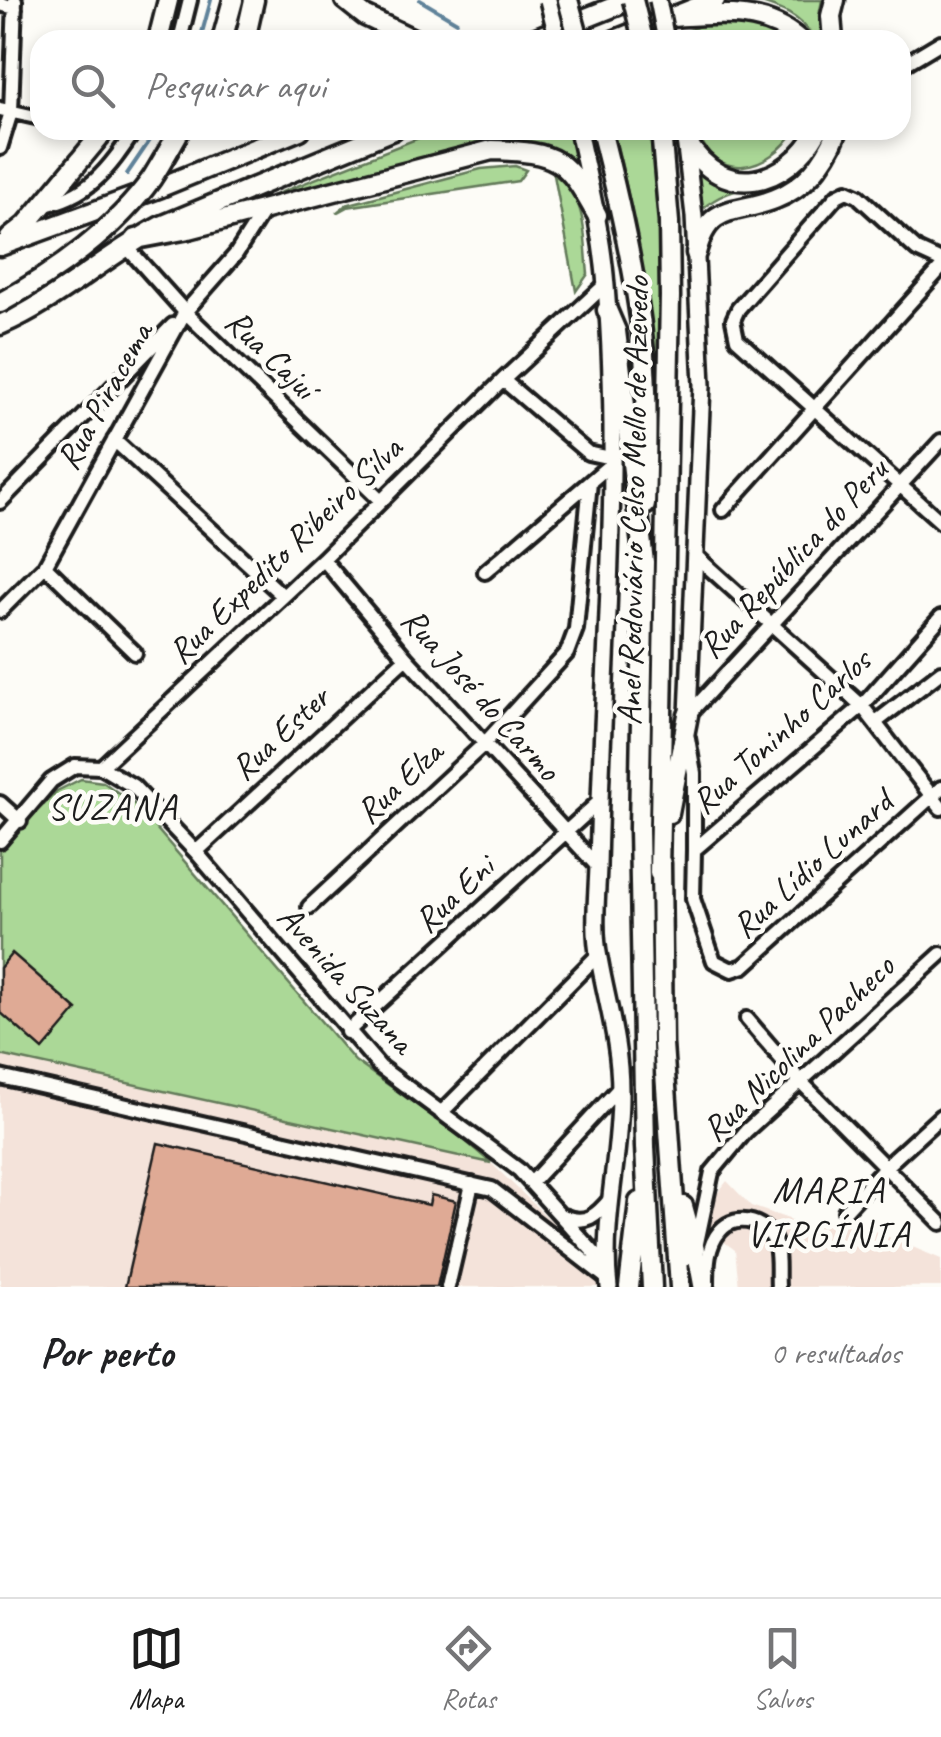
<!DOCTYPE html>
<html lang="pt">
<meta charset="utf-8">
<style>
body{margin:0;font-family:Caveat,sans-serif;background:#f6f6f6;color:#202124}
.list{margin:0;padding:0;list-style:none}
h2{display:flex;justify-content:space-between;align-items:center;height:130px;margin:0;padding:0 40px;font-size:42px}
h2 small{font-size:32px;font-weight:400;color:#757577}
.icon{flex:none;width:55px;height:55px;fill:none;stroke:currentColor;stroke-width:2;stroke-linecap:round;stroke-linejoin:round}
.map{position:relative;flex:none;width:941px;height:1287px;overflow:hidden}
.search{position:absolute;background:#fff;box-shadow:0 5px 15px #0003;left:30px;right:30px;top:30px;height:110px;display:flex;align-items:center;gap:25px;box-sizing:border-box;padding:0 35px;border-radius:30px;color:#757577;font-size:38px}
.sheet{height:310px;background:#fff}
nav{display:flex;justify-content:space-around;align-items:center;box-sizing:border-box;height:140px;border-top:2px solid #e0e0e0;background:#fff;font-size:28px;color:#757577}
nav a{display:grid;justify-items:center;gap:5px}
nav .on{color:#1c1c1c}
.map>svg:first-child{display:block}
.built{fill:#f4e3da}
.green{fill:#abd897;stroke:#647a5a;stroke-width:2.5}
.lines{fill:none;stroke-linecap:round;stroke-linejoin:round}
.stream{stroke:#61839a;stroke-width:4}
.building{fill:#dfaa95;stroke:#1c1c1c;stroke-width:2.5}
.minor-casing{stroke:#1c1c1c;stroke-width:20}
.major-casing{stroke:#1c1c1c;stroke-width:22}
.highway-casing{stroke:#1c1c1c;stroke-width:25}
.minor{stroke:#fdfcf7;stroke-width:12}
.major{stroke:#fdfcf7;stroke-width:15}
.highway{stroke:#fdfcf7;stroke-width:18}
.major-bridge-casing{stroke:#1c1c1c;stroke-width:22;stroke-linecap:butt}
.highway-bridge-casing{stroke:#1c1c1c;stroke-width:25;stroke-linecap:butt}
.major-bridge{stroke:#fdfcf7;stroke-width:15}
.highway-bridge{stroke:#fdfcf7;stroke-width:18}
.labels{text-anchor:middle;dominant-baseline:central;stroke-width:9;stroke-linejoin:round;paint-order:stroke}
.street-label{font-size:35px;fill:#1c1c1c;stroke:#fdfcf7}
.neighbourhood-label{font-size:38px;letter-spacing:2.5px;fill:#1c1c1c;stroke:#fdfcf7}
</style>
<div class="map">
<svg width="941" height="1287" viewBox="0 0 941 1287">
<rect width="100%" height="100%" fill="#fdfcf7"/>
<filter id="ink" filterUnits="userSpaceOnUse"><feTurbulence type="fractalNoise" baseFrequency=".01" numOctaves="2"/><feDisplacementMap in="SourceGraphic" scale="20" xChannelSelector="R" yChannelSelector="G"/><feConvolveMatrix kernelMatrix="1 2 1 2 8 2 1 2 1" color-interpolation-filters="sRGB"/></filter>
<g filter="url(#ink)">
<path class="built" d="M0,1055l491,108 106,102 1,22h-598z
M727,1181l24,25 55,19 42,-5 93,39v28h-202l-4,-37 -27,-20 5,-31z"/>
<path class="green" d="M752,0h70l-3,16 4,24h-8c-15,-26 -36,-32 -63,-40z
M744,15l48,25h-115l-1,-4 44,-19z
M439,130h133l12,42c-23,-23 -47,-30 -78,-35l-230,61 -2,-3z
M613,130h38c12,91 10,179 6,271 -6,-92 -21,-182 -44,-271z
M697,130h98c-25,41 -80,55 -98,0z
M822,130h5c-29,74 -83,40 -126,80l-3,-42 58,17z
M515,166l11,4 -8,11 -171,26 -11,6 10,-8 135,-36z
M554,175c34,21 30,63 34,99l-12,17z
M81,779l22,3 35,25 217,254 101,72 35,30 -491,-108v-205l57,-59z"/>
<g class="lines">
<path class="stream" d="M420,0l37,22
M200,40l11,-40
M127,174l30,-44"/>
</g>
<path class="building" d="M12,953l65,57 -34,40 -43,-38v-44z
M158,1143l271,62 2,-10 25,6 -19,86h-312z"/>
<g class="lines">
<defs>
<path id="minor" d="M0,4l15,4
M180,40l10,-40
M901,66l40,-24
M0,109l40,9
M0,148l11,-36 4,-112
M40,206c49,-9 68,-36 95,-76
M125,245l60,67 196,189
M941,261l-24,-11 -59,-54 -11,-5 -10,5 -99,113 -5,11 4,19 204,183
M503,380l85,73 23,5
M114,440l168,155
M0,502l173,-177
M723,510l218,-242
M697,557l165,149 79,102
M323,559l83,99 192,209
M45,566l90,87
M485,572l127,-109
M0,611l45,-45 140,-254 51,-58 28,-44
M941,617l-79,89 -168,144 -1,49 21,62 18,9 12,-4 197,-178
M688,715l253,-274
M876,722l65,-50
M688,738l6,35v77
M101,767l32,19 63,66 184,215 139,103 88,97
M0,803l20,18
M0,841l51,-60 24,-15 26,1 222,-208 180,-179 103,-96
M196,852l210,-194
M309,907l175,-163 83,-91 9,-24 14,-147
M747,1019l55,64 139,140
M347,1032l254,-232
M0,1077l492,112 116,90
M441,1113l157,-158
M532,1182l88,-95
M845,1211l39,-43 57,-52
M563,1216c23,10 34,-1 48,-18
M697,1243l15,-71 34,-41 195,-177
M707,1285c0,-19 0,-39 13,-54 17,-20 50,-9 56,16 3,12 1,27 2,40
M448,1287l24,-103"/>
<path id="major" d="M578,130c11,52 24,103 28,156 16,193 -4,388 -8,581 -1,29 -5,63 1,91 8,46 21,85 21,133 1,66 -19,130 -11,196
M684,130l10,86 8,169 -14,330
M695,1250l7,37"/>
<path id="highway" d="M345,0l20,16 50,24
M672,17c44,-3 92,-9 127,23
M158,40l10,-40
M222,40l11,-40
M245,40l9,-40
M531,40l100,-40
M615,40l100,-40
M833,40l-2,-24 4,-16
M601,130c15,58 28,115 37,174 11,66 9,135 7,201
M687,142c37,61 100,44 131,-12
M10,238l16,-13 79,-95
M136,239l53,-10 303,-79c67,2 74,9 105,65
M0,246l161,-59 139,-57
M696,253c13,-52 40,-38 79,-54 31,-12 51,-39 63,-69
M607,310l9,21 28,231 -5,267 6,318 7,140
M0,325c59,-25 106,-70 161,-99l232,-96
M669,813l19,-98
M661,863l2,181 17,243
M659,873l11,-577 -1,-74 -8,-92
M678,1259l17,-9 -12,-44
M629,1287l10,-85"/>
</defs>
<use href="#minor" class="minor-casing"/>
<use href="#major" class="major-casing"/>
<use href="#highway" class="highway-casing"/>
<use href="#minor" class="minor"/>
<use href="#major" class="major"/>
<use href="#highway" class="highway"/>
<defs>
<path id="major-bridge" d="M548,0l10,40
M658,0l8,40"/>
<path id="highway-bridge" d="M568,0l11,40
M633,0l10,40
M0,303c55,-30 115,-73 152,-125 10,-16 19,-32 28,-48"/>
</defs>
<use href="#major-bridge" class="major-bridge-casing"/>
<use href="#highway-bridge" class="highway-bridge-casing"/>
<use href="#major-bridge" class="major-bridge"/>
<use href="#highway-bridge" class="highway-bridge"/>
</g>
</g>
<g class="labels">
<g class="street-label">
<text transform="translate(271 354) rotate(44)">Rua Cajuí</text>
<text transform="translate(104 396) rotate(-61)">Rua Piracema</text>
<text transform="translate(633 501) rotate(-89)">Anel Rodoviário Celso Mello de Azevedo</text>
<text transform="translate(285 550) rotate(-44)">Rua Expedito Ribeiro Silva</text>
<text transform="translate(793 558) rotate(-47)">Rua República do Peru</text>
<text transform="translate(481 694) rotate(48)">Rua José do Carmo</text>
<text transform="translate(781 731) rotate(-42)">Rua Toninho Carlos</text>
<text transform="translate(280 733) rotate(-43)">Rua Ester</text>
<text transform="translate(399 782) rotate(-43)">Rua Elza</text>
<text transform="translate(812 864) rotate(-42)">Rua Lídio Lunard</text>
<text transform="translate(454 894) rotate(-43)">Rua Eni</text>
<text transform="translate(346 979) rotate(48)">Avenida Suzana</text>
<text transform="translate(798 1048) rotate(-44)">Rua Nicolina Pacheco</text>
</g>
<g class="neighbourhood-label">
<text x="113" y="806">SUZANA</text>
<text x="829" y="1189">MARIA<tspan x="829" dy="44">VIRGÍNIA</tspan></text>
</g>
</g>
</svg>
<div class="search"><svg class="icon" aria-label="search" viewBox="0 0 24 24"><circle cx="10" cy="10" r="6"/><path d="M15 15l6 6"/></svg>Pesquisar aqui</div>
</div>
<section class="sheet">
<h2>Por perto<small>0 resultados</small></h2>
<ul class="list">
</ul>
</section>
<nav>
<a class="on"><svg class="icon" aria-label="map" viewBox="0 0 24 24"><path d="M3 6l6-2 6 2 6-2v14l-6 2-6-2-6 2zM9 4v14M15 6v14"/></svg>Mapa</a>
<a><svg class="icon" aria-label="directions" viewBox="0 0 24 24"><path d="M12 3l9 9-9 9-9-9zM9 14v-3h6M13 9l2 2-2 2"/></svg>Rotas</a>
<a><svg class="icon" aria-label="saved" viewBox="0 0 24 24"><path d="M7 4h10v16l-5-4-5 4z"/></svg>Salvos</a>
</nav>
